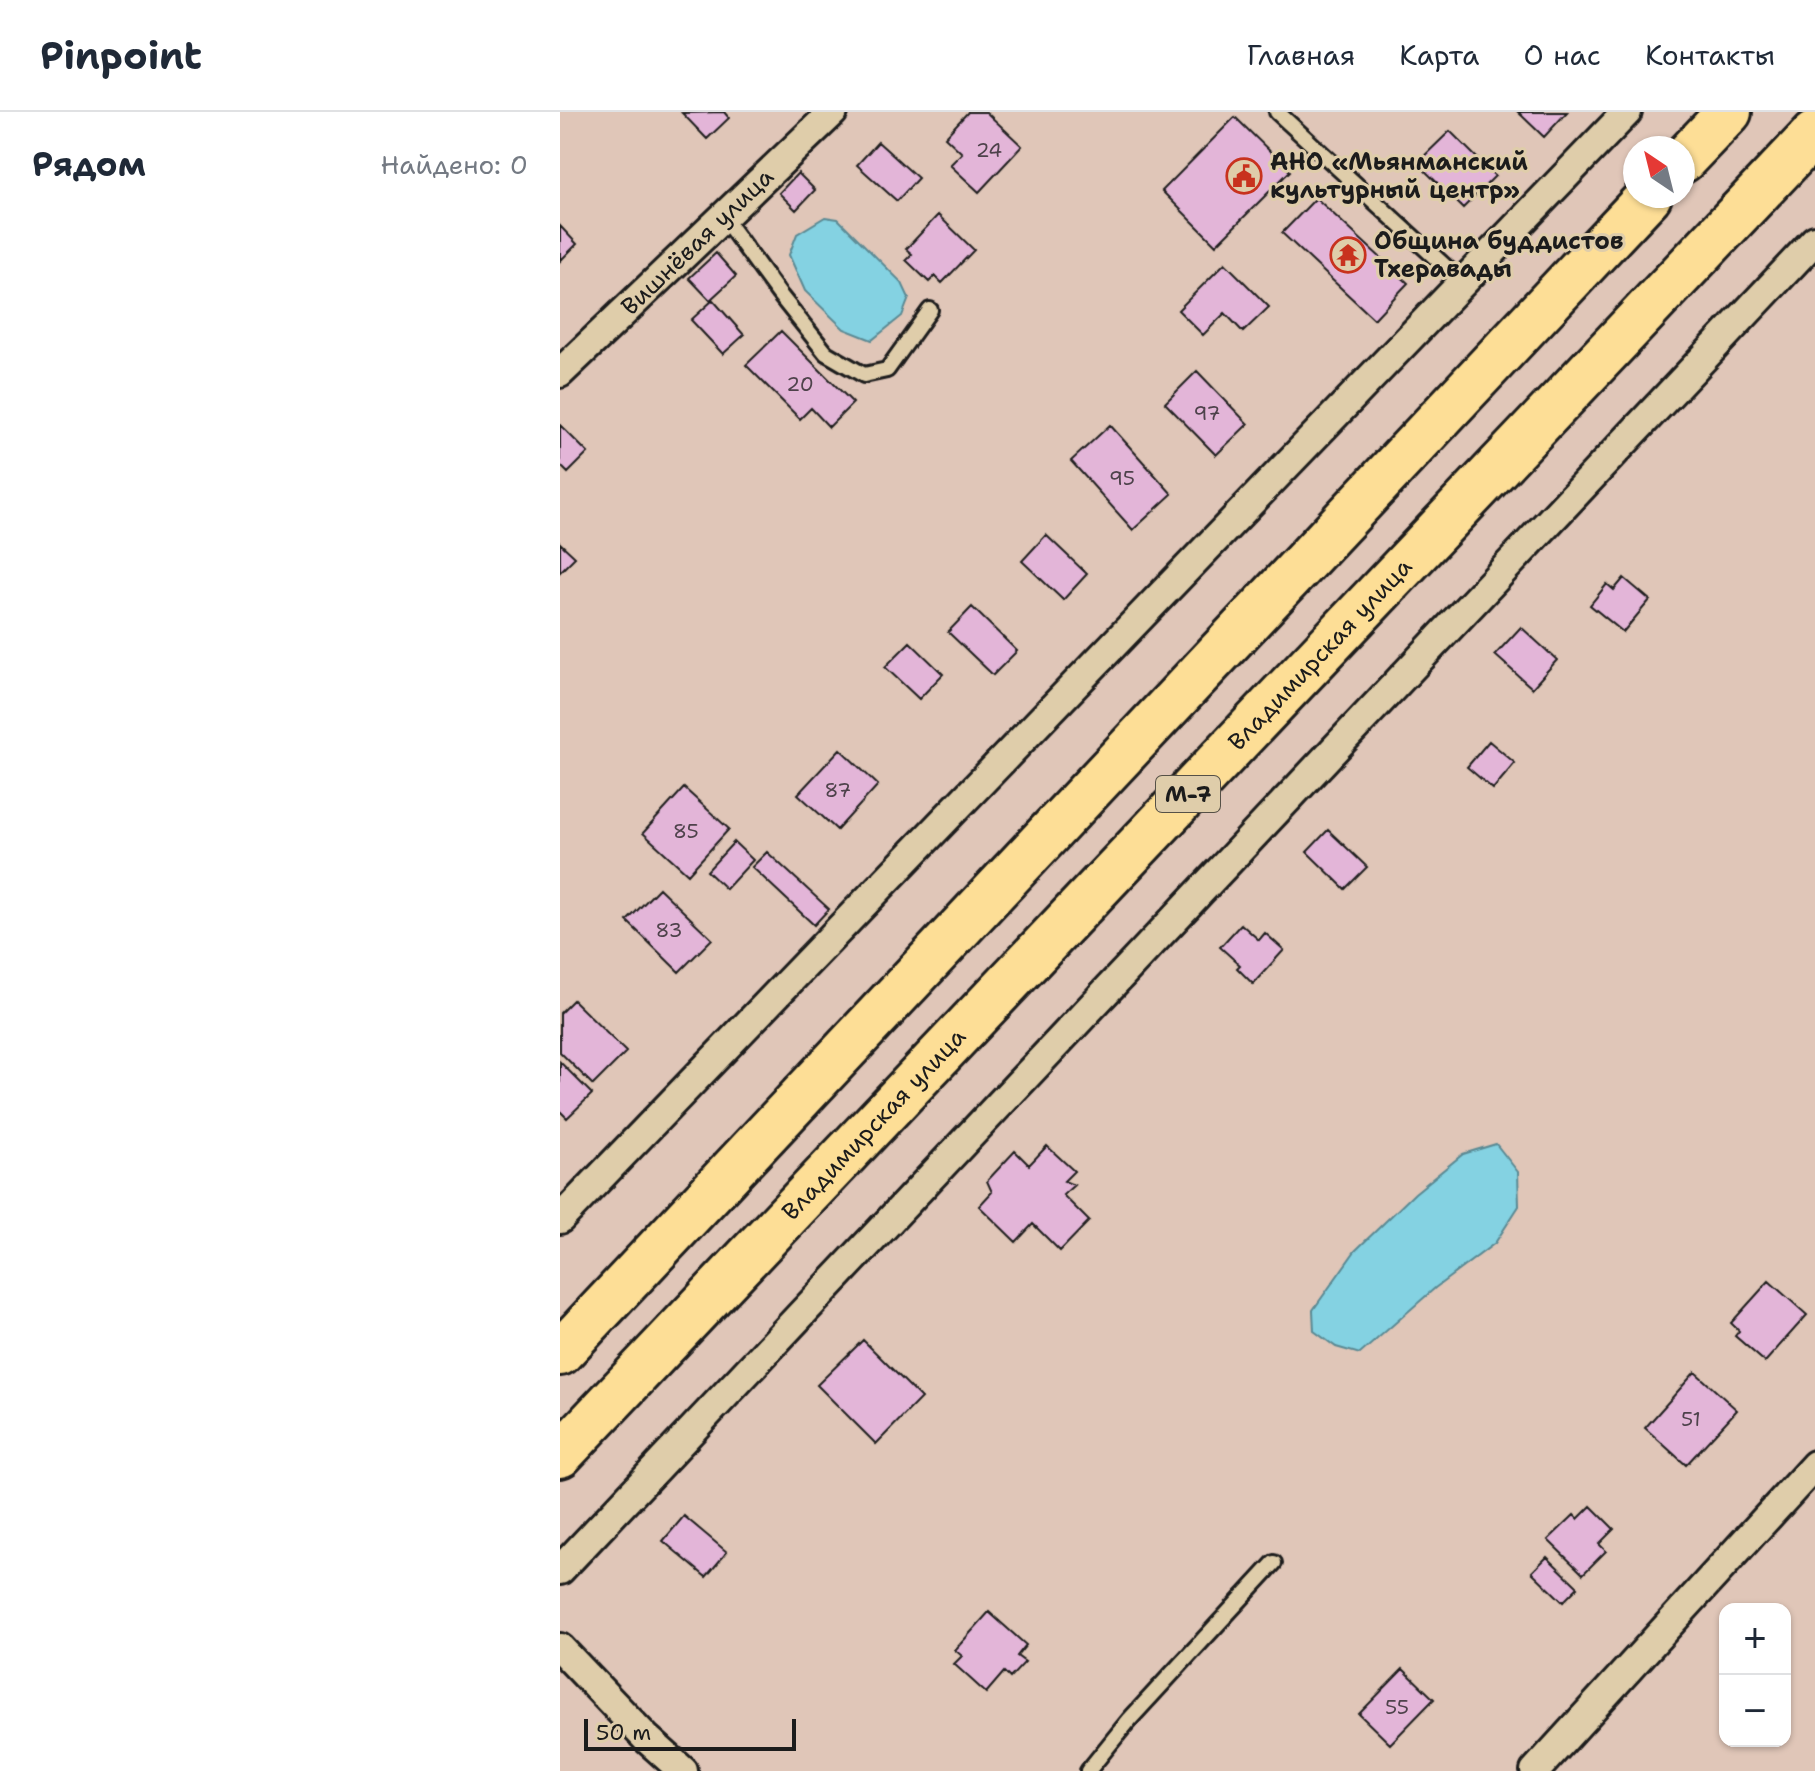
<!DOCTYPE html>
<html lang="ru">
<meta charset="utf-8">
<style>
body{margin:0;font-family:"Shantell Sans",sans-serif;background:#f2f2f3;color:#1f2937}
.controls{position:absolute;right:24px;bottom:24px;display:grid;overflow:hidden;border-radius:16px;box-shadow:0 2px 6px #0004}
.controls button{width:72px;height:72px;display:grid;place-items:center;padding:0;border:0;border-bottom:2px solid #e0e1e3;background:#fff;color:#1f2937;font:40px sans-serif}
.compass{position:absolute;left:1063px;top:24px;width:72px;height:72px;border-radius:50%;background:#fff;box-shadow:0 2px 6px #0004;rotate:325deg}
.scale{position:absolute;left:24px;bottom:20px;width:212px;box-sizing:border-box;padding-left:8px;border:4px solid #1c1c1c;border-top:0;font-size:22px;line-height:28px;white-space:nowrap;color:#1c1c1c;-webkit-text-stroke:6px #dfcdaa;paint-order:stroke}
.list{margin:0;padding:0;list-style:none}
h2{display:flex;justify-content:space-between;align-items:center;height:104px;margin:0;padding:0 32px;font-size:34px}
h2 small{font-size:26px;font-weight:400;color:#747a83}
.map{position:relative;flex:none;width:1255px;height:1659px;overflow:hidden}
header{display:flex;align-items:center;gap:48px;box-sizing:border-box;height:112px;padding:0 40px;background:#fff;border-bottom:2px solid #e0e1e3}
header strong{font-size:38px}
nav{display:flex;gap:44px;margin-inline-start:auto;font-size:28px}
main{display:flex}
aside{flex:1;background:#fff}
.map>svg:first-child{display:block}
.water{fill:#84d2e2;stroke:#5a8993;stroke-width:2}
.building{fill:#e3b5d8;stroke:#1c1c1c;stroke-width:2}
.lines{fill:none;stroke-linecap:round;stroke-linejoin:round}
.service-casing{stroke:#1c1c1c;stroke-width:20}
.minor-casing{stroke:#1c1c1c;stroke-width:34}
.trunk-casing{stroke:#1c1c1c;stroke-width:50}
.service{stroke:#dfcdaa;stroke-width:14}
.minor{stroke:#dfcdaa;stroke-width:28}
.trunk{stroke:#fdde96;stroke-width:44}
.labels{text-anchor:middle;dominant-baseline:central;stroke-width:6;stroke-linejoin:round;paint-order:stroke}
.number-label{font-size:20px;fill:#4e424b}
.shield{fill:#dfcdaa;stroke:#565147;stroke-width:2}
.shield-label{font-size:22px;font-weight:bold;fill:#1c1c1c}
.poi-label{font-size:24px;font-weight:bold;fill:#1c1c1c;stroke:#dfcdaa;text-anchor:start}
.street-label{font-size:24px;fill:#1c1c1c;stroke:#dfcdaa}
</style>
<header>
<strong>Pinpoint</strong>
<nav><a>Главная</a><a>Карта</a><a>О нас</a><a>Контакты</a></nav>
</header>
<main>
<aside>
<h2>Рядом<small>Найдено: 0</small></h2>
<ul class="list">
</ul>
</aside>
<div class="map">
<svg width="1255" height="1659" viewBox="0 0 1255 1659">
<rect width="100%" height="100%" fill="#e0c6b8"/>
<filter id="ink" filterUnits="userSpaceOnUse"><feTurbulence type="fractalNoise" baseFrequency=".0125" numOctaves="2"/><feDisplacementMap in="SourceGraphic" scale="16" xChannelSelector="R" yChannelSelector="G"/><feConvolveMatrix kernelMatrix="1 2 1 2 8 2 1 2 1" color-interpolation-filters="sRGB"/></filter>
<g filter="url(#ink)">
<path class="water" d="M265,105l13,2 64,64 7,15 -7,18 -30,24 -28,-11 -39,-38 -16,-36 8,-21z
M936,1032l22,28 1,34 -24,37 -60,45 -75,66 -24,-7 -22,-16 -1,-21 42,-59 60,-58 48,-39z"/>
<path class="building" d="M164,0l5,6 -22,21 -25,-26z
M408,0h18l36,34 -43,46 -29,-27 12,-12 -17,-16z
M958,0h49l-23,25z
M675,5l55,54 -74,74 -54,-54z
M890,19l45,45 -32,32 -46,-45z
M318,30l40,36 -21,23 -40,-36z
M238,61l17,17 -19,20 -17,-17z
M756,86l92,85 -34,36 -92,-86z
M378,103l36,35 -32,33 -7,-7 -6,6 -23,-22 6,-6 -6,-5z
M0,114l17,18 -17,17z
M156,141l20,23 -26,24 -21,-22z
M665,151l44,44 -26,25 -18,-19 -22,22 -25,-25z
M153,188l31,35 -21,19 -32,-34z
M221,219l72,72 -24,24 -18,-19 -11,11 -54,-54z
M637,259l51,53 -32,31 -51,-52z
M0,313l28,28 -20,20 -8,-8z
M550,313l62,69 -39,36 -62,-69z
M486,423l41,39 -24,26 -41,-39z
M0,431l15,14 -15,15z
M1064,466l26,22 -27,32 -33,-27 17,-21 7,6z
M412,495l45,44 -24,24 -45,-43z
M961,515l36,33 -25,28 -37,-33z
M350,530l33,32 -24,25 -34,-32z
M929,629l26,22 -22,26 -26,-22z
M280,637l38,36 -41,45 -39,-36z
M124,676l45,41 -41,45 -45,-41z
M768,718l39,37 -22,22 -38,-37z
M174,730l19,18 -27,29 -19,-18z
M207,740l62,57 -15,16 -62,-58z
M99,776l53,51 -33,33 -52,-51z
M681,812l18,16 6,-7 19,17 -31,34 -16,-16 3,-3 -20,-18z
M13,888l53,52 -33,33 -33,-33v-39z
M0,950l32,32 -25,24 -7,-7z
M487,1034l27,25 -10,10 10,4 -11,10 26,26 -29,30 -27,-27 -17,18 -37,-36 13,-14 -5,-11 28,-30 14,14z
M1209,1169l38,34 -42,47 -30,-26 4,-5 -8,-8z
M303,1228l58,58 -45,46 -59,-59z
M1135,1260l42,38 -51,55 -41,-37z
M1031,1394l23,23 -15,15 7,7 -23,23 -35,-34 26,-25 4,4z
M124,1404l43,36 -21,25 -43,-36z
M987,1445l31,30 -15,15 -31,-30z
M429,1500l37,33 -9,11 8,6 -15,16 -6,-6 -18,21 -32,-29 8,-8 -7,-6z
M843,1557l31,30 -44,45 -31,-30z"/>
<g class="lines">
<defs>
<path id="service" d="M717,0l185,170
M163,105l56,77 47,59 38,22 23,-5 43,-60
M528,1659l42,-52 144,-156"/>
<g id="minor">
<path id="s1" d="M0,261l273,-261"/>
<path d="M0,1107l1067,-1107"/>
<path d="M0,1458l1255,-1330"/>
<path d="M0,1536l86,90 37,33"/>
<path d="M975,1659l280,-306"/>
</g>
<g id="trunk">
<path d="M1123,48l46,-48"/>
<path d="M0,1241l1089,-1157"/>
<path id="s2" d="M0,1343l1255,-1322"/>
</g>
</defs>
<use href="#service" class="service-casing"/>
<use href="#minor" class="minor-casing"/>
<use href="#trunk" class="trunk-casing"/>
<use href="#service" class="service"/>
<use href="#minor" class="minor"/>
<use href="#trunk" class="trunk"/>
</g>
</g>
<defs>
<symbol id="civic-ring" viewBox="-11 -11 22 22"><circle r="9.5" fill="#dfcdaa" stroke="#c8321e" stroke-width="1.5"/><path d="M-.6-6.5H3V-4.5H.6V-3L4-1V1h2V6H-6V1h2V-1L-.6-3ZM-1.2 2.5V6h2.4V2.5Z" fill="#c8321e"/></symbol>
<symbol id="temple-ring" viewBox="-11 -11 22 22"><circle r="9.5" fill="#dfcdaa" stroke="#c8321e" stroke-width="1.5"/><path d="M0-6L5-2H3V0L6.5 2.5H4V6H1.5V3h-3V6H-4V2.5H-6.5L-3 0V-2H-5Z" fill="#c8321e"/></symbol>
</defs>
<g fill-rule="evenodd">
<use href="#civic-ring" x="664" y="44" width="40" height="40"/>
<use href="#temple-ring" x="768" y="123" width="40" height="40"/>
</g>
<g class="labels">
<g class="number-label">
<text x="429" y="38">24</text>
<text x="240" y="272">20</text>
<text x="647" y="301">97</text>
<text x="562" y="366">95</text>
<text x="278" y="678">87</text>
<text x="126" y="719">85</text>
<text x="109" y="818">83</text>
<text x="1131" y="1307">51</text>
<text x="837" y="1595">55</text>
</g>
<rect class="shield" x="596" y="664" width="64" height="36" rx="6"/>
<g class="shield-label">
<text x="628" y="682">М-7</text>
</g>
<g class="poi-label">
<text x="710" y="50">АНО «Мьянманский<tspan x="710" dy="28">культурный центр»</tspan></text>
<text x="814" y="129">Община буддистов<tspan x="814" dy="28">Тхеравады</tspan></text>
</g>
<g class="street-label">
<text stroke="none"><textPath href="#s1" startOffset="190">Вишнёвая улица</textPath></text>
<text stroke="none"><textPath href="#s2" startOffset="1104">Владимирская улица</textPath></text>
<text stroke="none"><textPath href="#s2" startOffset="456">Владимирская улица</textPath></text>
</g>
</g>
</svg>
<div class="controls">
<button>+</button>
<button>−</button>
</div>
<svg class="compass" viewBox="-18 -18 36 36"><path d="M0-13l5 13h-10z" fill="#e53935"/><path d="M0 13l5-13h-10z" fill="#747a83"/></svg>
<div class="scale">50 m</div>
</div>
</main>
